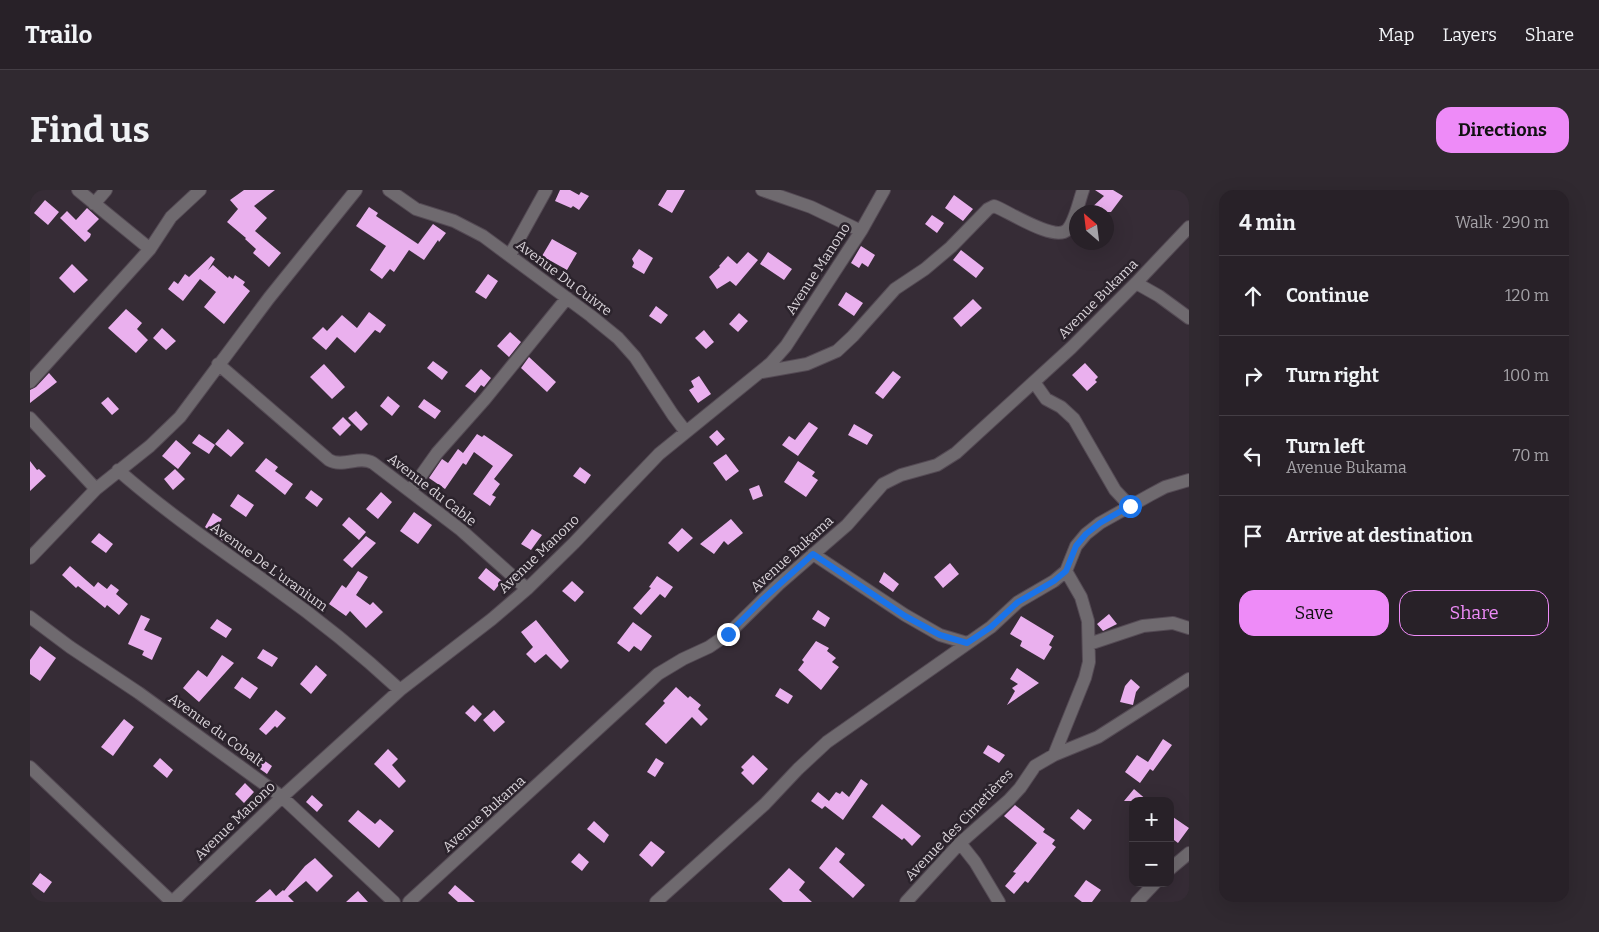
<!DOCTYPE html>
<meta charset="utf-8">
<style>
body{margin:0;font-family:Bitter,serif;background:#302930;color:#f1f3f6}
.controls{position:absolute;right:15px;bottom:15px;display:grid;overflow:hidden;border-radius:10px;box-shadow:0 5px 20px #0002}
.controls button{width:45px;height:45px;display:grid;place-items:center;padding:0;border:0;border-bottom:1px solid #443e45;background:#282128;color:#f1f3f6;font:25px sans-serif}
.compass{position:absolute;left:1039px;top:15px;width:45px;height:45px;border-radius:50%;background:#282128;box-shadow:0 5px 20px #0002;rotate:332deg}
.stop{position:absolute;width:15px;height:15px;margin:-11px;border:4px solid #1a73e8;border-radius:50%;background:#fff}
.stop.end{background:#1a73e8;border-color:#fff;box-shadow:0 1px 5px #0008}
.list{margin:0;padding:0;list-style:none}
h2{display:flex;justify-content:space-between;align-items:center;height:65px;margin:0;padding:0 20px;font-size:21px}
h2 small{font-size:16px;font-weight:400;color:#a5a3a8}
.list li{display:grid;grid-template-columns:32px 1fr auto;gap:15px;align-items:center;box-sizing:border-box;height:80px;padding:0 20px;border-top:1px solid #443e45}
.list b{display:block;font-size:19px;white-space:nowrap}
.list p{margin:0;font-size:16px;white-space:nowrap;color:#a5a3a8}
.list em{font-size:16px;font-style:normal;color:#a5a3a8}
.actions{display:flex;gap:10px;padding:15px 20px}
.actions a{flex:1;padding:11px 0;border:1px solid #ee8bf8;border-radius:15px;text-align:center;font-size:18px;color:#ee8bf8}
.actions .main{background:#ee8bf8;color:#111}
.icon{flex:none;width:28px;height:28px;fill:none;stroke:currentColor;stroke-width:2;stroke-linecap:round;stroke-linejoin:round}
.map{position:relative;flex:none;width:1159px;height:712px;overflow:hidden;border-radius:15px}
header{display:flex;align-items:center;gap:30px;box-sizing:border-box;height:70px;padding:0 25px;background:#282128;border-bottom:1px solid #443e45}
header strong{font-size:24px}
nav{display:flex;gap:28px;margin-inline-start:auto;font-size:18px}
.intro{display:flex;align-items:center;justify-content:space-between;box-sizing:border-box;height:120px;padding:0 30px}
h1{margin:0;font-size:35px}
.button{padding:12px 22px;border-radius:15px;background:#ee8bf8;color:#111;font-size:18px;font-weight:700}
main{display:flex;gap:30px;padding:0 30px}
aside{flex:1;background:#282128;border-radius:15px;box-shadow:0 5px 20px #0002}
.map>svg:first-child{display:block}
.building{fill:#eab0ee}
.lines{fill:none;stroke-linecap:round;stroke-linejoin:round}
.minor-casing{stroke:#544a54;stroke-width:14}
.minor{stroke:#6f6a6f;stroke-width:12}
.route{stroke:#1a73e8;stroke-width:6}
.labels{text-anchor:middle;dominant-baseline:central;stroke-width:5;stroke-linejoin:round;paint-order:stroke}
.street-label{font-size:14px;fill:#dad4da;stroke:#2b232c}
</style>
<header>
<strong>Trailo</strong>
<nav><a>Map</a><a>Layers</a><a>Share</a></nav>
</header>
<div class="intro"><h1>Find us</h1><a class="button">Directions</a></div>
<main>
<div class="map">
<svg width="1159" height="712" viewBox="0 0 1159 712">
<rect width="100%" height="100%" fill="#362c36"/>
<path class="building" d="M214,0h31l-21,16 13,12 -12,13 26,22 -12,14 -16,-14 3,-4 -11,-10 1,-1 -19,-16 11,-13 -8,-9z
M530,0h10l9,5 2,-3 8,4 -10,14 -6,-4 -2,2 -16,-7z
M637,0h18l-13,23 -14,-8z
M1065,0h18l10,6 -12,16h-24l17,-16z
M924,5l19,14 -10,12 -18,-13z
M15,10l14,12 -11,13 -14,-12z
M339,17l9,6 -2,3 42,28 15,-20 13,9 -7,9 -1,-2 -14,20 -15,-10 -15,22 -4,-3 -8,10 -12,-9 16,-24 -30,-20z
M57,18l12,11 -12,12 4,3 -1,3 -5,5 -25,-24 7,-7 9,9z
M902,25l12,8 -7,10 -12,-9z
M522,49l25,14 -10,17 -25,-14z
M831,56l14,9 -7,12 -6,-4 -3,5 -8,-5z
M609,59l14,9 -9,16 -12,-7 2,-4 -2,-4z
M931,60l23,18 -8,10 -23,-18z
M718,62l10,8 -22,26 -6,-5 -13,8 -8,-12 11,-10 -1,-1 9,-10 9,8z
M738,62l24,17 -8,11 -24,-16z
M181,66l4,3 -7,11 5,-5 15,13 1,-2 4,3 2,-4 10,7 -2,3 7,6 -26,33 -20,-17 12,-15 -16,-13 -17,22 -15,-12 6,-8 4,3 7,-10 4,3z
M42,74l16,16 -14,13 -15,-15z
M458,84l10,7 -12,18 -11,-7z
M816,102l17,11 -9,13 -16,-11z
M943,109l9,9 -21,19 -8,-9z
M626,116l12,9 -7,9 -12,-8z
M96,119l16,14 -5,6 11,11 -12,13 -28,-25z
M339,122l17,13 -6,8 -5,-3 -20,23 -18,-16 -11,13 -14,-12 11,-11 4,4 15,-16 15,13z
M709,123l9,8 -10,11 -9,-8z
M132,138l14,13 -10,9 -13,-12z
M674,140l10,12 -8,7 -11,-11z
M480,142l11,10 -12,15 -12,-11z
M499,167l27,25 -9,10 -26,-24z
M403,171l15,11 -6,8 -15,-12z
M1055,173l13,14 -3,3 2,2 -10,9 -15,-16z
M294,174l21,23 -13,12 -22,-22z
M451,179l10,9 -7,9 -3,-2 -6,8 -10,-7z
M863,181l8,6 -18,22 -8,-6z
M19,183l8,9 -27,21v-13l6,-3z
M669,186l12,18 -13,9 -9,-13 5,-3 -3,-6z
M358,206l12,10 -8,10 -12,-10z
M78,207l11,12 -7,6 -11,-12z
M394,209l17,12 -6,8 -17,-12z
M326,221l12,13 -7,7 -13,-13z
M313,227l8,8 -11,11 -8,-8z
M779,232l9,6 -20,28 -16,-11 7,-9 6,4z
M824,234l19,11 -6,10 -19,-10z
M198,239l16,14 -13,14 -16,-13z
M687,240l8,9 -8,7 -8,-9z
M169,244l16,11 -6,9 -17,-11z
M447,244l5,3 2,-2 29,20 -19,24 6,5 -8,11 4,2 -6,9 -17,-12 20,-28 -19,-14 -8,13 -3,-2 -18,26 -16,-11 13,-19 6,4 10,-14 5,4z
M146,250l15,13 -13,16 -16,-13z
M696,264l13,17 -13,10 -13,-18z
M236,268l12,9 -3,4 18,13 -8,11 -30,-24z
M0,271l7,9 2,-1 7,7 -16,15z
M768,271l17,11 -3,4 6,4 -12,17 -22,-15z
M550,277l11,8 -6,9 -12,-8z
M145,279l10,10 -12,11 -9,-11z
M729,295l4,11 -10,4 -4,-11z
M281,300l12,9 -6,8 -12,-9z
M351,302l11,10 -14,17 -12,-10z
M208,304l16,11 -8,12 -16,-11z
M384,322l18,13 -14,19 -18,-13z
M183,323l9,6 -6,9 12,9 -4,5 -19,-15z
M319,327l17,15 -7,8 -17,-15z
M701,329l12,14 -15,12 -4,-4 -10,13 -14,-10z
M652,338l11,10 -15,14 -10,-9z
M502,339l10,6 -11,15 -10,-6z
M69,343l14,11 -7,9 -15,-11z
M336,346l10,7 -24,25 -9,-8z
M920,373l9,11 -16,14 -9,-11z
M40,376l24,21 4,-5 9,7 4,-5 8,6 -3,4 12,10 -9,11 -12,-10 -2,3 -27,-22 -2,2 -14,-13z
M456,378l16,13 -8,10 -16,-13z
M328,381l10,6 -12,18 14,10 3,-3 10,10 -17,16 -16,-17 -4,5 -17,-12 13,-19 4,3z
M854,382l15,12 -6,8 -14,-10z
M627,386l16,11 -8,11 -5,-4 -19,21 -8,-7 18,-20 -2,-1z
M542,391l12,11 -9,10 -13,-11z
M788,420l12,8 -5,9 -13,-8z
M1079,424l8,10 -14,7 -6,-7z
M111,425l9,4 -6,11 18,8 -10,22 -10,-5 2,-4 -16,-7z
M991,426l33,20 -5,9 3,2 -8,13 -24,-14 2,-5 -12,-7z
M187,429l15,10 -6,9 -16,-10z
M506,430l33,41 -8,8 -15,-15 -11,9 -9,-9 7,-7 -12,-15z
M603,432l19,14 -11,15 -7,-5 -5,6 -12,-9z
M786,451l13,7 -2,3 9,7 -4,4 7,5 -18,23 -23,-20 6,-8 -2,-2z
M10,456l16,12 -16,23 -10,-7v-14z
M233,459l15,9 -6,9 -15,-9z
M192,465l12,8 -35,39 -16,-14 15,-18 9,7z
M286,475l11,10 -16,19 -11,-10z
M987,478l22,15 -32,22 8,-14 -3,-3 6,-4 -8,-5z
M212,487l16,11 -8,11 -16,-11z
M1101,489l9,8 -4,5 -3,13 -13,-3 5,-16z
M646,497l12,11 2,-2 11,9 -3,4 10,10 -7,7 -9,-9 -26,27 -21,-20 20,-21 -2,-2z
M750,498l13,8 -5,8 -13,-8z
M443,515l9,9 -7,8 -10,-9z
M246,520l10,8 -9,10 -2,-2 -9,9 -7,-6z
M464,520l11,12 -11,10 -11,-12z
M94,529l10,8 -21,29 -12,-9z
M1133,549l9,6 -19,26 -3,-2 -10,14 -15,-11 12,-17 11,7z
M958,555l17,10 -6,8 -16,-10z
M358,559l10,10 -6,6 14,16 -7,7 -25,-24z
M723,565l15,14 -15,16 -12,-12 3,-3 -3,-3z
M228,566l14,10 -5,8 -14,-10z
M130,568l13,12 -6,8 -14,-12z
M626,568l8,5 -9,14 -8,-5z
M831,589l7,5 -25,36 -18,-14 -3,3 -11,-8 7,-9 11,9 7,-9 4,2 2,-3 7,6z
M215,593l9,9 -10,11 -9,-9z
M1104,599l14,12h-24z
M282,605l11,10 -6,7 -11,-10z
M852,614l39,32 -9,10 -8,-8 -2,2 -30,-23z
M985,615l30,24 -2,3 12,8 -3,4 4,3 -28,36 -3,-2 -11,13 -9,-8 11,-13 -3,-1 24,-29 -33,-27z
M1048,619l14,11 -8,10 -14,-12z
M328,620l17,14 5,-5 14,12 -15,17 -31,-27z
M1140,625l19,13 -11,15 -8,-6z
M564,631l15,14 -5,8 -17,-14z
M621,651l14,11 -13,15 -13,-12z
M806,657l9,7 -6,8 26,23 -12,13 -34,-30z
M549,663l10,9 -7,9 -11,-9z
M285,668l18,18 -16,16 -11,-11 -18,15 6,6h-39l15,-13 6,7 7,-6 1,1 21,-25z
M759,678l16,14 -6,8 13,12h-29l-14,-13z
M10,683l12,9 -8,11 -12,-9z
M1056,690l15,10 -9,12h-10l-8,-6z
M425,695l20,17h-17l-10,-9z
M328,701l10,11h-22z"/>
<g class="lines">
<defs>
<path id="minor" d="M48,0l72,59
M359,0l27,19 38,12 29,15 108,80 27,22 17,19 38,58 13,17
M732,0l49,17 50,24
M64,14l12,-14
M480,65l36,-65
M1106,93l23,13 30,22
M188,174l111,96c14,8 30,-5 44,3l88,67 66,59
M732,182l45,-8 30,-13 16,-15 42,-47 30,-20 26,-22 37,-38 6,-3c14,5 60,36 73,24 8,-8 12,-29 16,-40
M0,192l120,-133 21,-32 29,-27
M1004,192l12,17 15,8 13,12 41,71 15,16
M0,228l66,71
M88,280c49,43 102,79 155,117 45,32 87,66 127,103
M380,301l27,-38 48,-54 82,-101
M783,364l92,61 35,20 27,8
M0,368l66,-69 54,-43 30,-29 89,-119 87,-108
M0,427l40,30 69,46 143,104 112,105
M1059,454l54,-18 30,-3 16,5
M1024,565l31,-77 4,-16 -1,-41 -7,-24 -15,-26
M0,577l142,135
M930,653l15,19 24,40
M1140,679l19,-16
M142,712l110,-105 118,-107 92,-71 35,-30 47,-46 85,-89 112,-91 15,-17 75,-115 23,-41
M379,712l249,-228 25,-15 26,-12 19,-13 51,-50 68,-59 36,-41 18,-9 36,-10 19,-12 115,-105 65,-65 53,-56
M626,712l109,-98 33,-35 29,-27 164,-115 27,-25 36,-21 12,-10 10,-25 10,-12 14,-11 50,-28 15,-8 24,-7
M876,712l54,-59 49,-43 11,-12 15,-22 19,-11 44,-18 91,-58
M1107,712l18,-19"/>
</defs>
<use href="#minor" class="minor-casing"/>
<use href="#minor" class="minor"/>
</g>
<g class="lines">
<path class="route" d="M698,444l34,-34 51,-46 92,62 35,19 27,8 24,-16 27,-25 36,-21 12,-10 10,-25 10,-12 14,-11 30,-17"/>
</g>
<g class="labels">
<g class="street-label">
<text transform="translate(788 79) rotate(-57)">Avenue Manono</text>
<text transform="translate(534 88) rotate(37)">Avenue Du Cuivre</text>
<text transform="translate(1068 109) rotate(-45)">Avenue Bukama</text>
<text transform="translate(402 300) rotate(38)">Avenue du Cable</text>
<text transform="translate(509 364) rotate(-44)">Avenue Manono</text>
<text transform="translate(762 364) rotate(-42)">Avenue Bukama</text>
<text transform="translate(239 377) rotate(36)">Avenue De L'uranium</text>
<text transform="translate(186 540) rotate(36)">Avenue du Cobalt</text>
<text transform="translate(454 624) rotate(-42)">Avenue Bukama</text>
<text transform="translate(205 631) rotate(-44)">Avenue Manono</text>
<text transform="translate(929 635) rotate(-46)">Avenue des Cimetières</text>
</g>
</g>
</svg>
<div class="controls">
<button>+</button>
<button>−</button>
</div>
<svg class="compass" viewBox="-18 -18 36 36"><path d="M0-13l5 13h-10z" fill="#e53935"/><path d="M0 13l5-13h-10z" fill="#a5a3a8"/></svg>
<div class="stop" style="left:1100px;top:316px"></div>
<div class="stop end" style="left:698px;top:444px"></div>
</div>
<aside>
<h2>4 min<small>Walk · 290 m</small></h2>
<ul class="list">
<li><svg class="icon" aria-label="ahead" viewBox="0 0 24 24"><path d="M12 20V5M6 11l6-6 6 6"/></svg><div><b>Continue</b></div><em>120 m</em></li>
<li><svg class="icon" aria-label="right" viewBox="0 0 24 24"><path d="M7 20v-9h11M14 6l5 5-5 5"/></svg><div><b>Turn right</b></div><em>100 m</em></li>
<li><svg class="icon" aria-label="left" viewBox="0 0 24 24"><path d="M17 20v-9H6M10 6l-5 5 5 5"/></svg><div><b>Turn left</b><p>Avenue Bukama</p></div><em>70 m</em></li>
<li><svg class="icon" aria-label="arrive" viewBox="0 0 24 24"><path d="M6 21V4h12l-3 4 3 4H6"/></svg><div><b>Arrive at destination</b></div></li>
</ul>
<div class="actions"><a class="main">Save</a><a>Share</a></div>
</aside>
</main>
